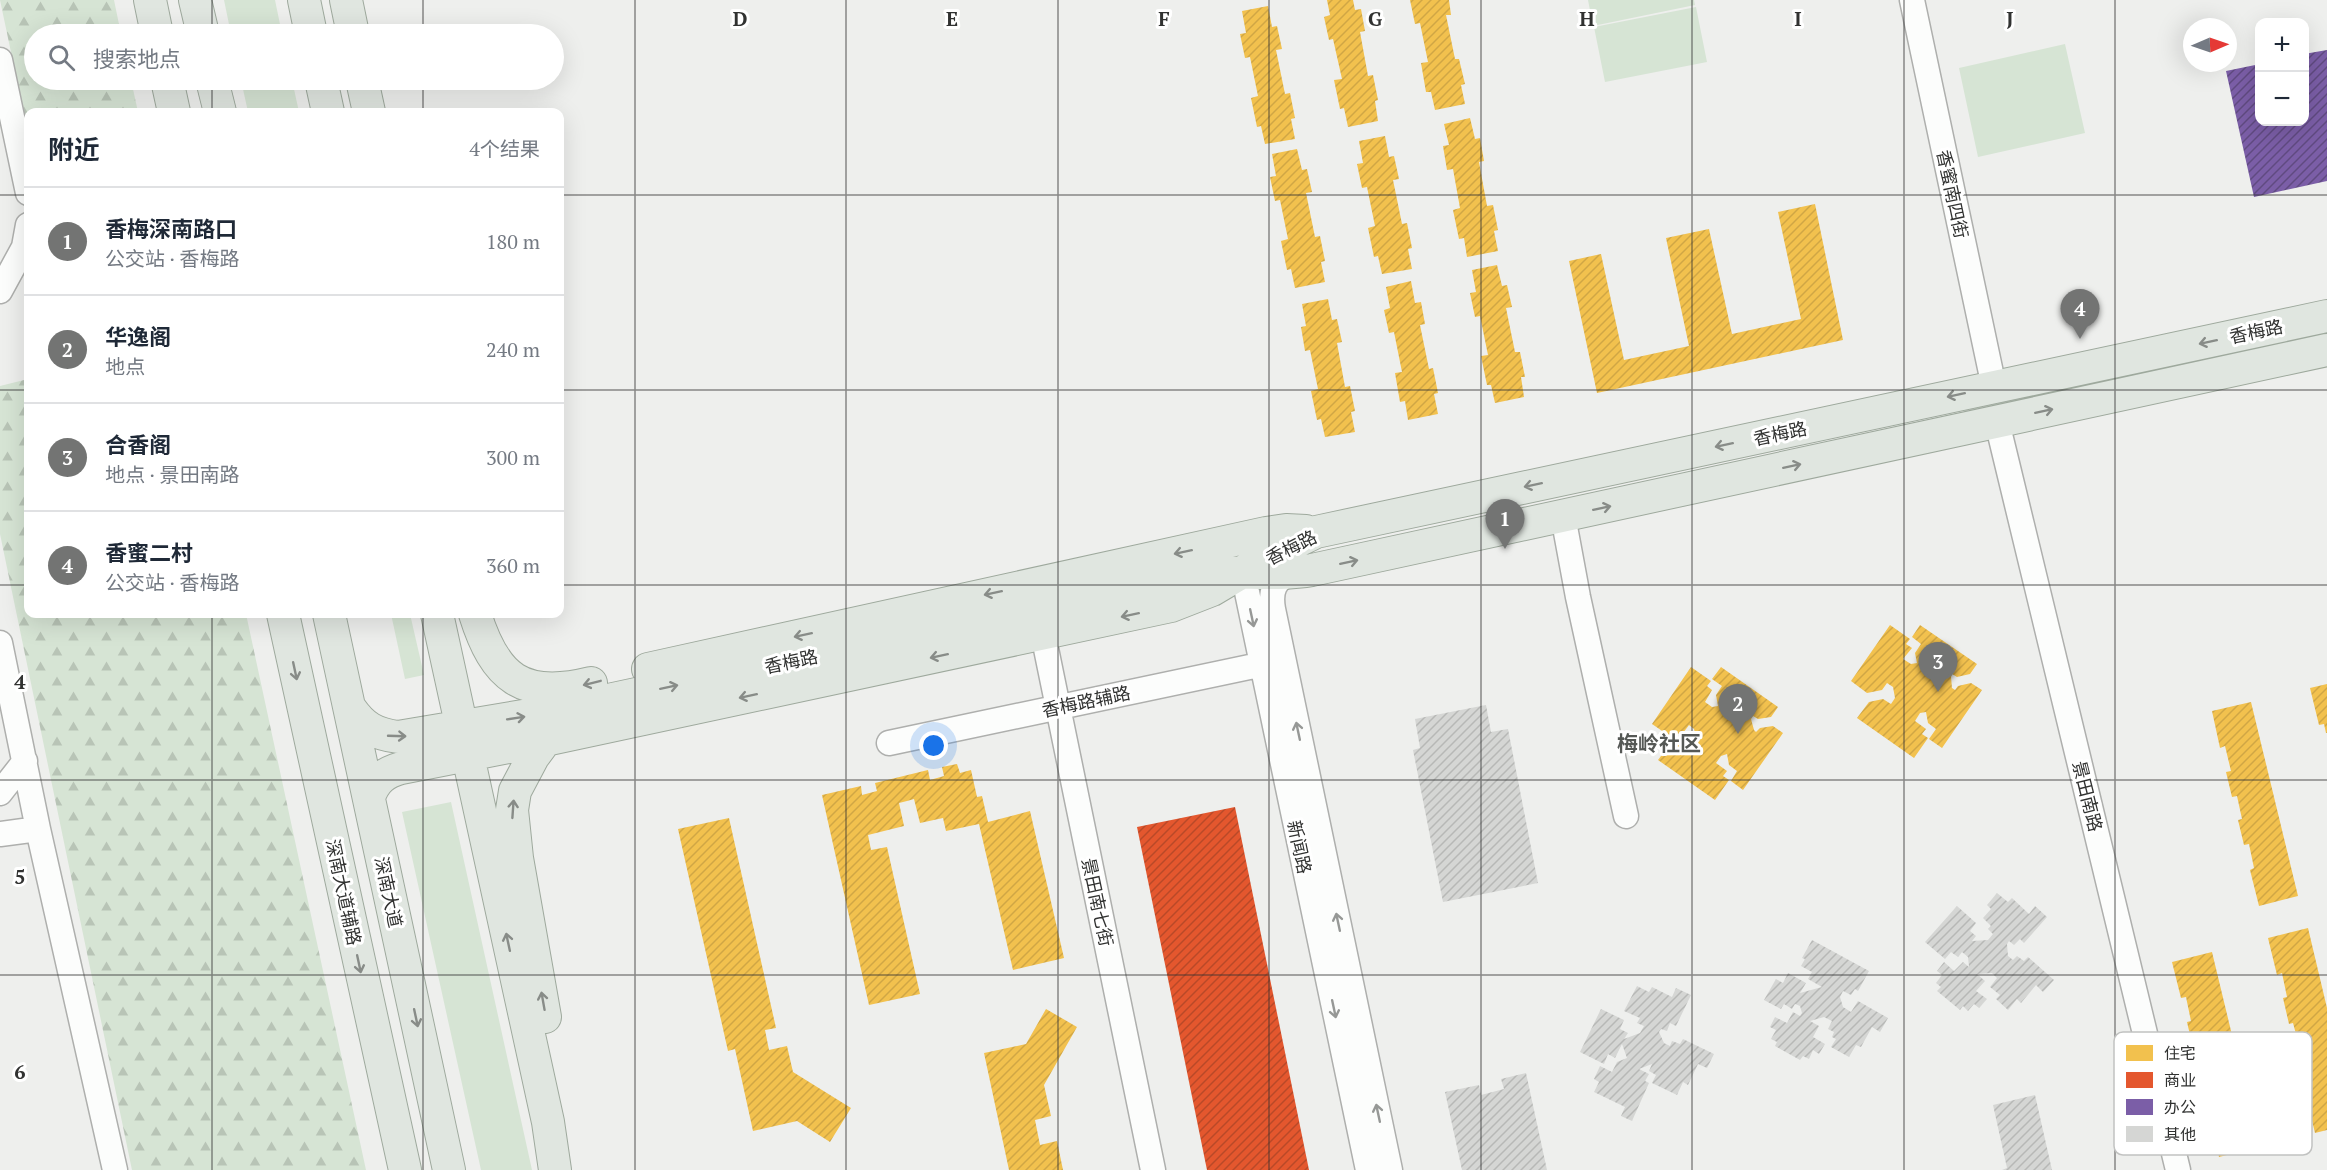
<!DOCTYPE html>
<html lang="zh">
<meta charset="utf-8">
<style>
body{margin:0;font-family:"PT Serif","Noto Sans SC",serif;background:#f6f6f7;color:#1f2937}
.controls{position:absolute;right:18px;top:18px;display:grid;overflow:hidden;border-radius:12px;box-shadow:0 6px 24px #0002}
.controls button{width:54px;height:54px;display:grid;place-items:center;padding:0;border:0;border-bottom:2px solid #e0e1e3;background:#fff;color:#1f2937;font:30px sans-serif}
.compass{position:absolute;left:2183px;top:18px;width:54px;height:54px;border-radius:50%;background:#fff;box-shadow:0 6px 24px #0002;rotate:88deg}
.you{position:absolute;left:934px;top:746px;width:21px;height:21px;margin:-15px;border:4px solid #fff;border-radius:50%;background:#1a73e8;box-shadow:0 0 0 9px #1a73e833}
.badge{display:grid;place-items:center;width:39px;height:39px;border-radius:50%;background:#737473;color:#fff;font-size:20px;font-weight:700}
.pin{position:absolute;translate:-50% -50px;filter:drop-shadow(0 2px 3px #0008)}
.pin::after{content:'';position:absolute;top:32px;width:21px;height:18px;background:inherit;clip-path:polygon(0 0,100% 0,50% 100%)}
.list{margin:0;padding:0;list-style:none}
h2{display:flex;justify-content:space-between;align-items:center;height:78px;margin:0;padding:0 24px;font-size:26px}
h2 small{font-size:20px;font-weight:400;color:#747a83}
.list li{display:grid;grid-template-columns:39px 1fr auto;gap:18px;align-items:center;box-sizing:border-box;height:108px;padding:0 24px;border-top:2px solid #e0e1e3}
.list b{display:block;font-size:22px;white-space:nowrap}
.list p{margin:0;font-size:20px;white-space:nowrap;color:#747a83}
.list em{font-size:20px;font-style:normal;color:#747a83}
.icon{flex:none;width:33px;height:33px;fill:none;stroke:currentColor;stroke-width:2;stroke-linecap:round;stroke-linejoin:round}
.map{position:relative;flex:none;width:2327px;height:1170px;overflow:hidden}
.search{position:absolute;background:#fff;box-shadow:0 6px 24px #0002;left:24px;top:24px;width:540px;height:66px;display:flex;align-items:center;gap:15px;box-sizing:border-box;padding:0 21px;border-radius:33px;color:#747a83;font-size:22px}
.panel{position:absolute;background:#fff;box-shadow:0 6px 24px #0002;left:24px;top:108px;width:540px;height:510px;border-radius:12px}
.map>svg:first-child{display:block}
.grass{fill:#d6e4d4}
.forest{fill:url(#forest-firs)}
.homes{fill:url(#homes-hatch)}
.shops{fill:url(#shops-hatch)}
.offices{fill:url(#offices-hatch)}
.building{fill:url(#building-hatch)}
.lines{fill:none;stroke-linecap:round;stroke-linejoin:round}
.minor-casing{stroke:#aeafad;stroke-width:27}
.major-casing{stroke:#9ea99d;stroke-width:34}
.minor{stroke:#fcfdfc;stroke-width:24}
.major{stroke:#e0e6e0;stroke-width:32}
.oneway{stroke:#888c88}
.oneway2{stroke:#969896}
.grid{fill:none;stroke:#313231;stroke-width:1.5;stroke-opacity:0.55}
.labels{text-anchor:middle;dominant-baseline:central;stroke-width:6;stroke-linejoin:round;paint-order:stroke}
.street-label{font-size:18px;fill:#313231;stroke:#fff}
.quarter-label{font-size:21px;font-weight:bold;fill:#555855;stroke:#fff}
.key{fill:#fff;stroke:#c1c2c1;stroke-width:1.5}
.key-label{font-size:16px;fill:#313231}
.grid-label{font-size:20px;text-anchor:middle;font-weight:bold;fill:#313231;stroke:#fff;stroke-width:6;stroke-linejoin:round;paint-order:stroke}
</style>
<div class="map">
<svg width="2327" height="1170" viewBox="0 0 2327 1170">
<defs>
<pattern id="forest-firs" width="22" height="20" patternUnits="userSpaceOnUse" patternTransform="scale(1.5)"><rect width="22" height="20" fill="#d6e4d4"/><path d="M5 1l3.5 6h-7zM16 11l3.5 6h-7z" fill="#b8c4b6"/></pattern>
<pattern id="homes-hatch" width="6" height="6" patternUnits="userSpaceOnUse" patternTransform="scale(1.5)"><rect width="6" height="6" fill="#f2c14e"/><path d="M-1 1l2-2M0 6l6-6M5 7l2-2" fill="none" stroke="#d0a645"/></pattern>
<pattern id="shops-hatch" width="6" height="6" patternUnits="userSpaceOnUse" patternTransform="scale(1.5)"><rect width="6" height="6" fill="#e4572e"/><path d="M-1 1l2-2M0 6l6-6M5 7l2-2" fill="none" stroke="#b94928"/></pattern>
<pattern id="offices-hatch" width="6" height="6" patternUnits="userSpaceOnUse" patternTransform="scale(1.5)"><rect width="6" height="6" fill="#7b5ea7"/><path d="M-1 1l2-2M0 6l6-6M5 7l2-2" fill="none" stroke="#604a81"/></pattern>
<pattern id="building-hatch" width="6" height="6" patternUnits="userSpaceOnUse" patternTransform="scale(1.5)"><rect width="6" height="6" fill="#d5d6d4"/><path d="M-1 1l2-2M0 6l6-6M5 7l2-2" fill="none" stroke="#b7b8b6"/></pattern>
</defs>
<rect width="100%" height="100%" fill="#eeefed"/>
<path class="grass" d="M224,0h51l7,34h-51z
M1588,0h106l1,5 -102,21z
M1696,7l11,55 -102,20 -11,-55z
M2065,44l20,89 -107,24 -19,-89z
M241,80h51l7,32h-51z
M391,614h19l14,61 -19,4z
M451,802l81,368h-51l-79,-358z"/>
<path class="forest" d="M0,0h114l7,34h-87v46h97l7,32h-110v21z
M28,379v235h218l120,556h-234l-132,-636v-148z"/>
<path class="homes" d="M1327,0h26l2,10 6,-1 4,22 -5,1 8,44 5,-1 5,25 -3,1 3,20 -30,6 -4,-19 -4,1 -6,-29 8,-1 -9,-40 -4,1 -5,-23 6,-2z
M1410,0h39l2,15h-5l9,44h4l6,25 -4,1 4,19 -30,6 -4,-18h-5l-5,-29 7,-1 -8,-39 -5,1z
M1268,6l4,21 5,-1 5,23 -6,1 9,44 5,-1 5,25 -4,1 4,20 -30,5 -4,-18 -4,1 -6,-29 7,-2 -8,-39 -5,1 -5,-24 6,-1 -4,-22z
M1470,118l5,21 5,-1 4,23 -5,1 8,44 6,-1 5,25 -4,1 4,20 -31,6 -3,-19 -5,1 -6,-29 7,-2 -7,-39 -6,1 -4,-24 6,-1 -5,-21z
M1385,136l4,21 5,-1 5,23 -6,1 9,44 5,-1 5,25 -4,1 4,20 -30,5 -4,-18 -4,1 -6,-29 7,-2 -8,-39 -5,1 -5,-24 6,-1 -4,-22z
M1297,149l5,21 5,-1 5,23 -6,1 9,44 5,-1 5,25 -4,1 4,20 -30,6 -4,-19 -4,1 -6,-29 7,-2 -8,-39 -5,1 -5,-24 6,-1 -4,-22z
M1815,204l28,136 -246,53 -28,-132 32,-7 23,106 65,-14 -23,-108 43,-9 23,105 69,-15 -23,-107z
M1497,265l5,21 5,-1 5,22 -6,1 9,44h5l5,25h-4l3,20 -29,6 -4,-18h-4l-6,-29 7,-1 -8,-39 -5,1 -5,-24 6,-1 -4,-22z
M1411,281l4,22 6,-1 4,22 -5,1 9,44 4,-1 5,25 -4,1 4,20 -30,6 -3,-19 -5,1 -5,-29 7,-1 -8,-40 -5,1 -5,-23 6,-2 -4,-21z
M1328,299l4,21 5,-1 5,23 -5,1 8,44 5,-1 5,25 -4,1 4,20 -30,5 -4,-18 -4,1 -6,-29 7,-2 -8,-39 -5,1 -4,-24 5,-1 -4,-22z
M1890,625l20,14 -4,5 6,4 -9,11 8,5 6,-1 -2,-10 6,-9 -9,-7 8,-12 57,39 -7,10 -13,3 -5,-3 -1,3 1,11 3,2 3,-4 13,-3 11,7 -40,58 -13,-9 7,-10 -8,-6 -2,-11 -6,1 -5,8 11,8 -4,5 6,4 -14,20 -57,-40 12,-16 14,-3 8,5 4,-6 -2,-11 -6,-4 -5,7 -15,3 -16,-12z
M1691,667l20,14 -4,5 5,4 -7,12 7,5 6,-1 -2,-11 6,-9 -10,-7 9,-12 57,40 -7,10 -13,2 -5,-3 -2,3 3,11 2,2 4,-4 13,-2 10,7 -40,57 -12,-9 6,-10 -8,-6 -2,-11 -6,2 -5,7 11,8 -4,5 6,4 -14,20 -57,-40 12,-16 15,-3 7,6 5,-6 -3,-12 -5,-4 -6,8 -15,2 -16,-11z
M2327,684v49h-1l-2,-9 -5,1 -9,-37z
M2251,702l47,194 -39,10 -9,-36 4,-2 -5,-24 -5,1 -6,-25 4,-1 -5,-23 -5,1 -6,-25 5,-1 -6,-25 -5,2 -8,-37z
M957,764l3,9 11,-3 6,27 5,-1 6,26 42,-11 34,147 -51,12 -34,-146 -33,7 -3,-13 -23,5 -6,-24 -7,2 -8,2 5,23 -36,9 3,15 16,-3 33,147 -51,11 -47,-210 39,-9 1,9 15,-4 -2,-8 53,-13 2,10 14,-4 -2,-9z
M729,818l47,210 -11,2 4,20 18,-4 6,26 58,36 -21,34 -33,-21 -44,10 -18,-82 -7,2 -50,-222z
M2308,928l19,80v122l-12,3 -9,-37 5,-1 -6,-24 -5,1 -6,-26 5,-1 -6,-22 -4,1 -6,-26 4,-1 -5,-24 -5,2 -9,-37z
M2212,952l47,195 -40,10 -9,-37 5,-1 -6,-24 -5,1 -6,-26 5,-1 -6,-22 -4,1 -6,-26 4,-1 -5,-24 -5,1 -9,-36z
M1046,1009l31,18 -33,58 7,31 -16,4 5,25 17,-4 6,29h-54l-25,-117 42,-9z"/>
<path class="shops" d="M1235,807l74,363h-102l-70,-343z"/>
<path class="offices" d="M2327,50v131l-73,16 -28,-126 34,-7v58h44v-68z"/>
<path class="building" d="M1486,705l5,27 17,-3 30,154 -95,19 -30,-152 7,-2 -5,-29z
M1997,893l11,9 4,-4 17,16 6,-8 12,11 -23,26 -4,-4 -6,6 -5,-4 -2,3 1,12 5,4 4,-4 7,5 4,-4 26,23 -11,12 -7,-7 -15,18 -4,-4 -9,11 -12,-11 4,-4 -10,-8 7,-9 -5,-5 -15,1 8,7 -9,10 11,8 -8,9 -5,-4 -6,7 -5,-5 -3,4 -23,-19 4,-4 -5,-4 6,-8 -5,-4 7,-9 10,9 9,-9 6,5 -1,-10 -6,-5 -4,5 -7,-5 -6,7 -20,-17 32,-36 19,17 -6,8 6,5 -4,5 16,-1 5,-6 -5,-5 3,-3 -8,-8 8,-9 -4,-4z
M1812,940l57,31 -11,20 -3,-2 -4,6 -8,-4 -3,6 3,10 8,5 7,-11 30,17 -8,14 -8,-5 -11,20 -5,-2 -7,12 -18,-10 5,-8 -4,-2 2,-5 -6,-3 4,-8 -8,-4 -14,4 9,5 -6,11 12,7 -6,10 -6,-4 -4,9 -6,-3 -3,4 -25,-14 2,-4 -6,-3 5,-9 -6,-3 5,-10 12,6 6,-11 7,4 2,-3 -2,-7 -5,-2 -3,5 -8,-5 -3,5 -17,-9 12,-21 7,4 5,-10 18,10 -6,10 22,-6 -14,-8 4,-7 -11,-6 4,-7 -3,-1z
M1637,986l12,6 3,-5 20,10 4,-9 15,7 -15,31 -6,-3 -3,8 -6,-2 -2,3 5,11 6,3 2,-5 8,3 3,-5 31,15 -7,14 -9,-4 -10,21 -5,-3 -6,13 -25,-12 4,-8 -7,-4 3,-7 -13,5 10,5 -4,7 4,2 -17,38 -11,-5 4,-9 -31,-15 5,-10 -5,-3 6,-13 12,6 5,-10 10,-4 -5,-14 -7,14 -7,-4 -4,10 -24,-12 21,-43 23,11 -4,9 8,4 -4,6 16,-6 4,-7 -7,-3 3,-5 -16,-7z
M1526,1073l21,97h-85l-17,-78 34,-7 2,10 23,-6 -3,-10z
M2035,1095l17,75h-50l5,-2 -14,-63z"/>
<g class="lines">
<defs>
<path id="minor" d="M1912,0l82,387
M0,60l28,133
M0,291l24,-44 4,-22
M1997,422l181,748
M1563,516l15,81 48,219
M1243,573l125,597
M1292,573c-18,6 -22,18 -19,36l117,561
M1043,634l110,536
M0,643l38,186 77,341
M889,743l389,-82
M0,793l25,-32
M0,834l38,-5"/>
<path id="major" d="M150,0l7,34
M195,0l8,34
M304,0l7,34
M346,0l7,34
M167,80l7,32
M212,80l8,32
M321,80l7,32
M362,80l7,32
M283,614l122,556
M329,614l120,556
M437,614l111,508 7,48
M475,614c20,64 47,86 116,69
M648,669l618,-136 20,-3 20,1
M350,708c13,19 25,26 48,29l173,-29 620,-133c40,-6 81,2 121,-5l1015,-220
M369,797c6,-17 15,-24 32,-29l144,-28 626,-134 41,-16 71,-42 33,-16 1011,-216
M545,1017l-28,-159 -5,-48 3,-19 18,-34 20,-27"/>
</defs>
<use href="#minor" class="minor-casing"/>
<use href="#major" class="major-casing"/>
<use href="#minor" class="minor"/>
<use href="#major" class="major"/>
</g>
<defs><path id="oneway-shaft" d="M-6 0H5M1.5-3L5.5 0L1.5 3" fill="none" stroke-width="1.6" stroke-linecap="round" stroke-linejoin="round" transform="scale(1.5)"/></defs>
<g class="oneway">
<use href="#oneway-shaft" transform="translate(2208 342) rotate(168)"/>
<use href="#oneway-shaft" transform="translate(1956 395) rotate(168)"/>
<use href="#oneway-shaft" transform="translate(2044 411) rotate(-12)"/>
<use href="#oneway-shaft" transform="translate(1724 445) rotate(168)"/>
<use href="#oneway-shaft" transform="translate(1792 466) rotate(-12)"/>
<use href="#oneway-shaft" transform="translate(1533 485) rotate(168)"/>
<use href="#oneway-shaft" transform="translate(1602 508) rotate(-12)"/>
<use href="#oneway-shaft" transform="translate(1183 552) rotate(168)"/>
<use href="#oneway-shaft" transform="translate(1349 562) rotate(-12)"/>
<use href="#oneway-shaft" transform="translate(993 593) rotate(168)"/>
<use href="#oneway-shaft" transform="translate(1130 615) rotate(168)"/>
<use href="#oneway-shaft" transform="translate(803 635) rotate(168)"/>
<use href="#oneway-shaft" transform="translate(939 656) rotate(168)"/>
<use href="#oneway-shaft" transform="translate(295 671) rotate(78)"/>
<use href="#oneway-shaft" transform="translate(592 683) rotate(166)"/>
<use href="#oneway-shaft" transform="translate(669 687) rotate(-12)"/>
<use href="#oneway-shaft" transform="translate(748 696) rotate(168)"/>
<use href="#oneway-shaft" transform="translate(516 718) rotate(-9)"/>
<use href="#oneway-shaft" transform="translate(397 736) rotate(2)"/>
<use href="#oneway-shaft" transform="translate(513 809) rotate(-86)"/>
<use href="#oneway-shaft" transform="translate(508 942) rotate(-102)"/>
<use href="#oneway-shaft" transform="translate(359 964) rotate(78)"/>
<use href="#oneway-shaft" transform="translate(543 1001) rotate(-100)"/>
<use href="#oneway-shaft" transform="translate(416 1018) rotate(78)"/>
</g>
<g class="oneway2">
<use href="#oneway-shaft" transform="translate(1252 618) rotate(78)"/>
<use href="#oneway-shaft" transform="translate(1298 731) rotate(-102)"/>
<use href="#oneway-shaft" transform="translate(1338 922) rotate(-102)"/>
<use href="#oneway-shaft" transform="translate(1334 1009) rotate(78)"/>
<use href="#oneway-shaft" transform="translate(1378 1113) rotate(-102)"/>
</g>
<path class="grid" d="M212,0v34M423,0v34M635,0v1170M846,0v1170M1058,0v1170M1269,0v1170M1481,0v1170M1692,0v1170M1904,0v1170M2115,0v1170M212,80v32M423,80v32M0,195h28M560,195h1767M0,390h28M560,390h1767M0,585h28M560,585h1767M212,614v556M423,614v556M0,780h2327M0,975h2327"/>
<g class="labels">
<g class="street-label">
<text transform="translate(1953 194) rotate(78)">香蜜南四街</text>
<text transform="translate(2256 331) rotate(-12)">香梅路</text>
<text transform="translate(1780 433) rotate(-12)">香梅路</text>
<text transform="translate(1291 547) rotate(-27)">香梅路</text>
<text transform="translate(791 661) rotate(-12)">香梅路</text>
<text transform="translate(1086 701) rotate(-12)">香梅路辅路</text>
<text transform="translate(2088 796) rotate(76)">景田南路</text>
<text transform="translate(1300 847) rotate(78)">新闻路</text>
<text transform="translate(344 892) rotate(78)">深南大道辅路</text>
<text transform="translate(389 892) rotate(78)">深南大道</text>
<text transform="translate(1098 902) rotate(78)">景田南七街</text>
</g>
<g class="quarter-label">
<text x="1659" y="743">梅岭社区</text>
</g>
</g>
<rect x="2114" y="1032" width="198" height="123" rx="9" class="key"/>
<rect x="2126" y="1045" width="27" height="16" fill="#f2c14e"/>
<rect x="2126" y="1072" width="27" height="16" fill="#e4572e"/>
<rect x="2126" y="1099" width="27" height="16" fill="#7b5ea7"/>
<rect x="2126" y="1126" width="27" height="16" fill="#d5d6d4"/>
<g class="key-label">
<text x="2164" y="1059">住宅</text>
<text x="2164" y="1086">商业</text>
<text x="2164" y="1113">办公</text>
<text x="2164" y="1140">其他</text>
</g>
<g class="grid-label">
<text x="740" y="26">D</text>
<text x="952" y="26">E</text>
<text x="1164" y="26">F</text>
<text x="1375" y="26">G</text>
<text x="1587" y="26">H</text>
<text x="1798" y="26">I</text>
<text x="2010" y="26">J</text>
<text x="20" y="689">4</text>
<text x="20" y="884">5</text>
<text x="20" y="1079">6</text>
</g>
</svg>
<div class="controls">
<button>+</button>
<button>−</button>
</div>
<svg class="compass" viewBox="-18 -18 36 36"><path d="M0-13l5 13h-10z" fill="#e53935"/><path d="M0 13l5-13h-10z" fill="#747a83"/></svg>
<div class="you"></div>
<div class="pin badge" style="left:1505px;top:549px">1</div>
<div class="pin badge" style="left:1738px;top:734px">2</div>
<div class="pin badge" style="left:1938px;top:692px">3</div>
<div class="pin badge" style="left:2080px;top:339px">4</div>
<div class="search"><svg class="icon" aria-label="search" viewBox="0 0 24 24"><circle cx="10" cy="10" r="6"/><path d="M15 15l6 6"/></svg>搜索地点</div>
<section class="panel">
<h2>附近<small>4个结果</small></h2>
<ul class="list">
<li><span class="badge">1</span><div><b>香梅深南路口</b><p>公交站 · 香梅路</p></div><em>180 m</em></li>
<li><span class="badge">2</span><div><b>华逸阁</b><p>地点</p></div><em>240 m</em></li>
<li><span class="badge">3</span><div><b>合香阁</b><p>地点 · 景田南路</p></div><em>300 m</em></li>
<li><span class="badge">4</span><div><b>香蜜二村</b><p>公交站 · 香梅路</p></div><em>360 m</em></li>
</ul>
</section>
</div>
